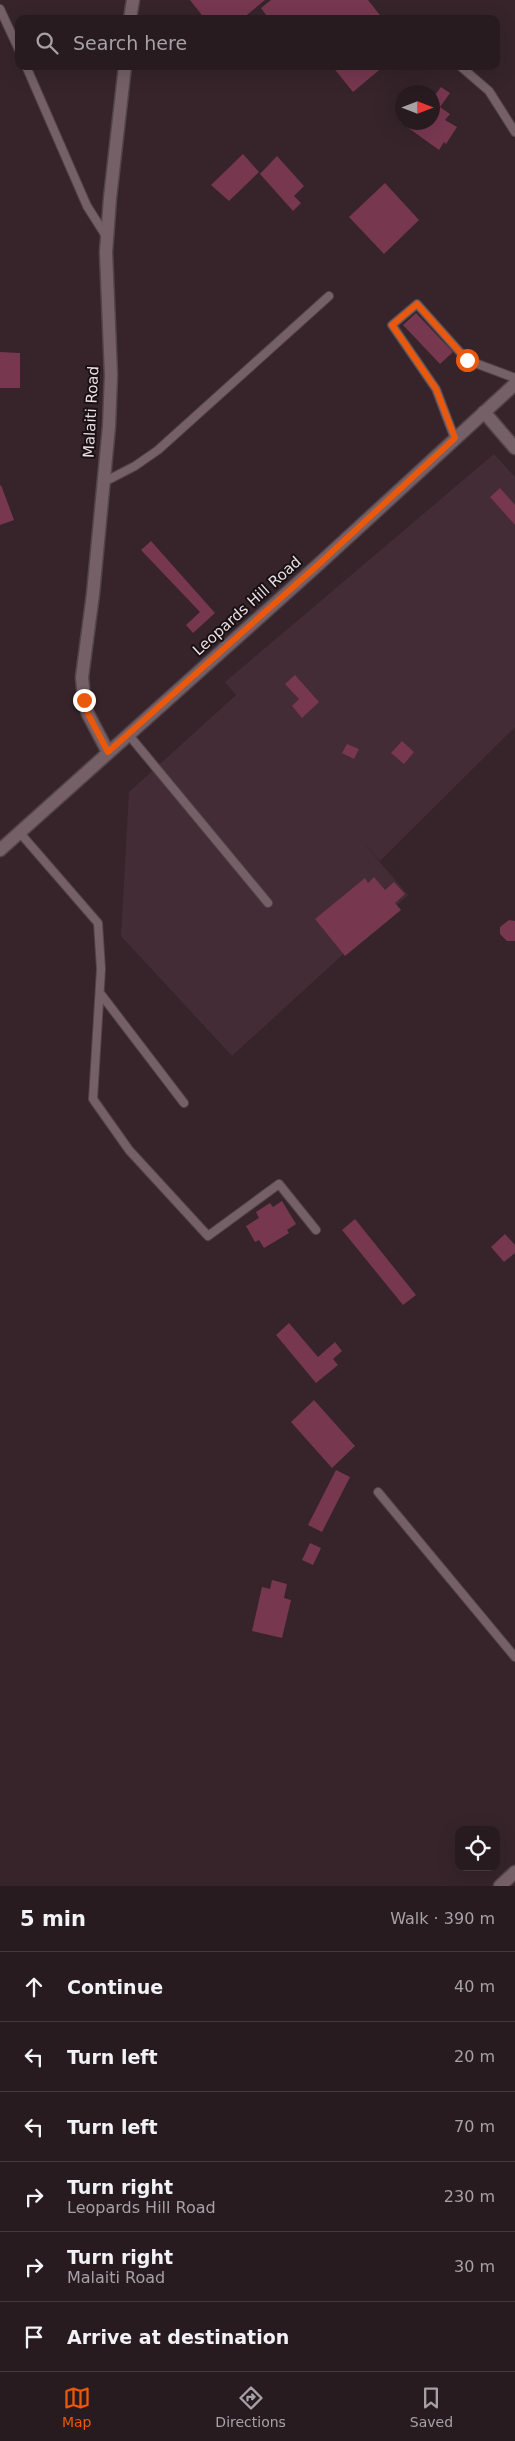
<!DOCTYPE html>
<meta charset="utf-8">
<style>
body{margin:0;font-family:"DejaVu Sans",sans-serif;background:#34282d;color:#f1f3f6}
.controls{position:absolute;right:15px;bottom:15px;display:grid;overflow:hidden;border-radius:10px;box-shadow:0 5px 20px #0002}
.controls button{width:45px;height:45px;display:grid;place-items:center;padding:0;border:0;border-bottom:1px solid #44393e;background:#281b20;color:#f1f3f6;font:25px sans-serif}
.compass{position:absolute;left:395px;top:85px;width:45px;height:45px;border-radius:50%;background:#281b20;box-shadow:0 5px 20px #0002;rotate:90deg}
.stop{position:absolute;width:15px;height:15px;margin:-11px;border:4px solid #ea580c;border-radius:50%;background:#fff}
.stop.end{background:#ea580c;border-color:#fff;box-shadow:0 1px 5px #0008}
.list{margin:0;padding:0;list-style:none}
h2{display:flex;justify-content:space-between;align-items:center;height:65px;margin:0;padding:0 20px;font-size:21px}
h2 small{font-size:16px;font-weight:400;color:#a5a1a5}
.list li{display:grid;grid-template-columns:32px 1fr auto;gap:15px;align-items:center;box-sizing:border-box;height:70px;padding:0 20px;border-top:1px solid #44393e}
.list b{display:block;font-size:19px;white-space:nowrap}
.list p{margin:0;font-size:16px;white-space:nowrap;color:#a5a1a5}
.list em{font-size:16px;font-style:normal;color:#a5a1a5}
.icon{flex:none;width:28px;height:28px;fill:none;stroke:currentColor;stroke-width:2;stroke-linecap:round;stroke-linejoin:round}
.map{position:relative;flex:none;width:515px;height:1886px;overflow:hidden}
.search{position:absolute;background:#281b20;box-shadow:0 5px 20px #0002;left:15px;right:15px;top:15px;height:55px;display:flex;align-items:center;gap:12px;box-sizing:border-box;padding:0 18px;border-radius:10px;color:#a5a1a5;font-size:19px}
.sheet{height:485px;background:#281b20}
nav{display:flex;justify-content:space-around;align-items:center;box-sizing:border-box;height:70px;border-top:1px solid #44393e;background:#281b20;font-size:14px;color:#a5a1a5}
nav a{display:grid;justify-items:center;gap:2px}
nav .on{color:#ea580c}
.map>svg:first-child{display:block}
.built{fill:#432c35}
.building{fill:#76374f}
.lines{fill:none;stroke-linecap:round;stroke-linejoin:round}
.lane-casing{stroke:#524449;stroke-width:10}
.street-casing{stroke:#524449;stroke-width:15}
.secondary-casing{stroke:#524449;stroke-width:15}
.lane{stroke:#756067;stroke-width:8}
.street{stroke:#756067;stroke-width:12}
.secondary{stroke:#756067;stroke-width:12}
.route{stroke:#ea580c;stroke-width:6}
.labels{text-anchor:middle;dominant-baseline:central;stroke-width:4;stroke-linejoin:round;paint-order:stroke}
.street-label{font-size:15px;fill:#eadfe2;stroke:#181013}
</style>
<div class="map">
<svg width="515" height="1886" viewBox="0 0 515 1886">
<rect width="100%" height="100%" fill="#36242a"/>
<path class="built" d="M494,454l21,23v250l-135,134 -18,-20 46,54 -176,161 -111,-120 8,-144 107,-97 -11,-13z"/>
<path class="building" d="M190,0h75l-23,19h-37z
M271,0h97l15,19h-114l-8,-11z
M332,66h52l-31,26z
M441,87l9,6 -10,14 10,7 -5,6 12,7 -11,17 -2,-2 -5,8 -39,-28h32v-23z
M243,154l16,18 -30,29 -18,-16z
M277,156l27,30 -10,10 7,7 -8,8 -33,-37z
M385,183l34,37 -35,34 -35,-37z
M416,313l37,39 -13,12 -37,-39z
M0,352l20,1v35h-20z
M1,485l13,35 -14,5v-39z
M500,488l15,17v20l-25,-28z
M151,541l64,72 -22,20 -7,-8 14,-13 -59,-62z
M295,675l24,27 -17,16 -10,-12 7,-7 -14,-15z
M402,741l12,11 -10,12 -13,-11z
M347,744l12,5 -5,10 -12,-6z
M374,877l11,13 9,-8 11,12 -10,9 6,7 -56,46 -30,-37 50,-41 3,5z
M509,920l6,1v20h-8l-7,-7v-7z
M282,1201l14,23 -9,6 2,3 -25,15 -5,-8 -4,2 -9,-16 13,-8 -3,-6 14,-9 3,4z
M355,1219l61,76 -13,10 -61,-75z
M505,1234l10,11v8l-11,9 -13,-15z
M289,1323l29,34 17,-15 7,9 -9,8 5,6 -22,18 -40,-48z
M314,1400l41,46 -23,22 -41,-46z
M336,1470l14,7 -28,55 -14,-7z
M310,1543l11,5 -8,17 -11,-5z
M272,1580l15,4 -3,14 7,2 -9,38 -30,-7 10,-44 8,2z"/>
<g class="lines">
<defs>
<path id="lane" d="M0,9l19,41
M26,66l61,140 19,30
M460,66l29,25 26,41
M455,439l-19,-50 -44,-64 25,-21 50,56 48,18
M104,482l31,-16 23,-16 171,-154
M128,734l140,169
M20,833l78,90 3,46 -8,130 36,51 79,86 71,-52 37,46
M100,993l84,110
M378,1492l137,165"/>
<path id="street" d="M130,19l3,-19
M484,412l31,36
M108,752l-20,-38 -4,-15 -2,-22 11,-83 16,-168 2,-51 -5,-123 4,-54 15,-132
M500,1886l15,-14"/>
<path id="secondary" d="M0,850l320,-287 195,-179"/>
</defs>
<use href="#lane" class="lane-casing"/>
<use href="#street" class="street-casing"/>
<use href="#secondary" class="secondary-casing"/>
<use href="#lane" class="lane"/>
<use href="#street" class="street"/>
<use href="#secondary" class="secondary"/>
</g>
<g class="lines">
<path class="route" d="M84,700l4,14 20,38 212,-189 135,-125 -19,-49 -44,-64 25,-21 50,56"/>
</g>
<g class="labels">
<g class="street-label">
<text transform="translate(91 412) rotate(-87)">Malaiti Road</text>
<text transform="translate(247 606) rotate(-42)">Leopards Hill Road</text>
</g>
</g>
</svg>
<div class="controls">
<button><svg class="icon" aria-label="locate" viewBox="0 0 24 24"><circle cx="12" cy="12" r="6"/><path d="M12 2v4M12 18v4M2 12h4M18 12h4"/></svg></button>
</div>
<svg class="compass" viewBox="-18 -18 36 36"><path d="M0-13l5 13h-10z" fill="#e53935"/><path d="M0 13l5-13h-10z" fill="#a5a1a5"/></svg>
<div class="stop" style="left:467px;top:360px"></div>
<div class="stop end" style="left:84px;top:700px"></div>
<div class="search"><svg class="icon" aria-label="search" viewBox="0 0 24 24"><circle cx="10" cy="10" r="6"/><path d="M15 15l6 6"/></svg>Search here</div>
</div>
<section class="sheet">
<h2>5 min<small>Walk · 390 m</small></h2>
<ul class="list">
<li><svg class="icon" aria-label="ahead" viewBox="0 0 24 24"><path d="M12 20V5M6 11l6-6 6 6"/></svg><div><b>Continue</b></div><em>40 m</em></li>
<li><svg class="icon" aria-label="left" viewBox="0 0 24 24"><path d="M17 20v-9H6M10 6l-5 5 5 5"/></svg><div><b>Turn left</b></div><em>20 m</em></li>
<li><svg class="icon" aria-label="left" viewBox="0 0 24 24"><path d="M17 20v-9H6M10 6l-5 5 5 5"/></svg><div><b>Turn left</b></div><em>70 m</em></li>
<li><svg class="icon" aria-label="right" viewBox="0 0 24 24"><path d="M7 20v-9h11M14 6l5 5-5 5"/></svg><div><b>Turn right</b><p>Leopards Hill Road</p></div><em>230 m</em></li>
<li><svg class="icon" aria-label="right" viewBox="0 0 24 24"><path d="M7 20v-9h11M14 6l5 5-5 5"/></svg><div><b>Turn right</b><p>Malaiti Road</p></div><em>30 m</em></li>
<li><svg class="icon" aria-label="arrive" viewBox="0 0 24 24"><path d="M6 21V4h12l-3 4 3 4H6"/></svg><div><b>Arrive at destination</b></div></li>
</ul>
</section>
<nav>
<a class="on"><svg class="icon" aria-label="map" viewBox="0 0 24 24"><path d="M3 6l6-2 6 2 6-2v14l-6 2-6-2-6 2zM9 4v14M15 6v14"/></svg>Map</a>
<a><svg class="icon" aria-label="directions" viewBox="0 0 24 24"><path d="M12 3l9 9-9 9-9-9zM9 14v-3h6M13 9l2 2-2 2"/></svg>Directions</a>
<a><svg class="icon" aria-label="saved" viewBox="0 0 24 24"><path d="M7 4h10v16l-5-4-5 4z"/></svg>Saved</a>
</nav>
